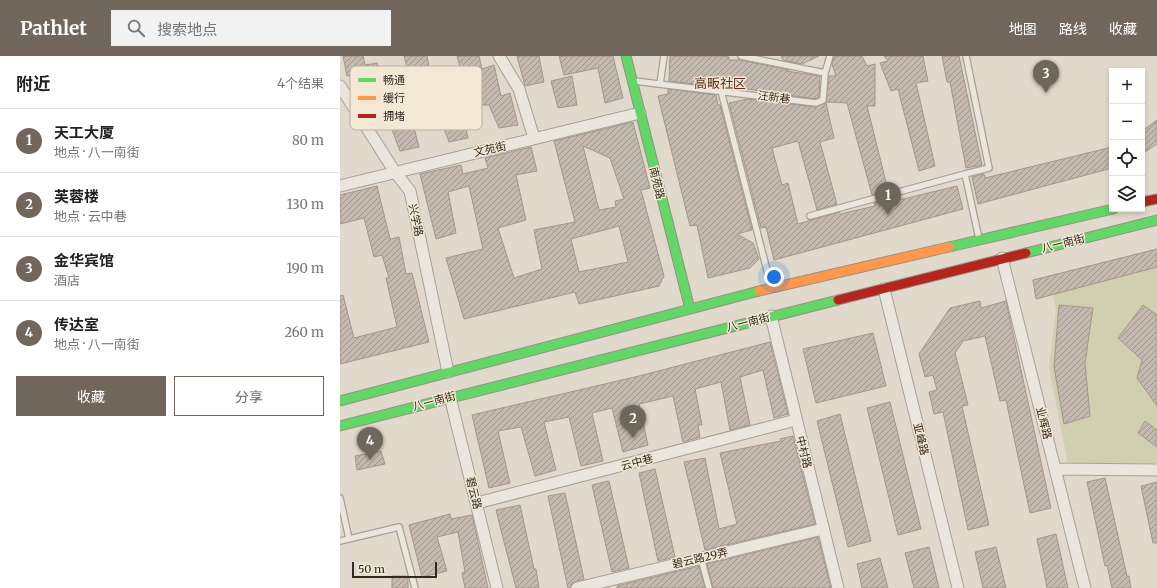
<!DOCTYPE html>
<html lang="zh">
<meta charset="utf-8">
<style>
body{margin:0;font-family:Merriweather,"Noto Sans SC",serif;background:#f2f2f2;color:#202124}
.controls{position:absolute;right:12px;top:12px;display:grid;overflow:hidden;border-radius:0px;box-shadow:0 2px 6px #0003}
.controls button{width:36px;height:36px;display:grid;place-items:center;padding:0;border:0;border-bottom:1px solid #e0e0e0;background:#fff;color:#202124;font:20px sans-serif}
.scale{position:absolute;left:12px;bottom:10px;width:85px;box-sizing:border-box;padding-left:4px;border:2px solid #34281f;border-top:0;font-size:11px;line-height:14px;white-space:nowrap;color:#34281f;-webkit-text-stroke:3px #f2e8d3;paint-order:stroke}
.you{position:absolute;left:434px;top:221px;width:14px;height:14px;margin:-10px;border:3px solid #fff;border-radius:50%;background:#1a73e8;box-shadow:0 0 0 6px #1a73e833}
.badge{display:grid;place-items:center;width:26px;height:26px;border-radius:50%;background:#71665c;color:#fff;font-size:13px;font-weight:700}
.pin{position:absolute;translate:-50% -33px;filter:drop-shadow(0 1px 2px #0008)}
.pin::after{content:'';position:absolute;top:21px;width:14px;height:12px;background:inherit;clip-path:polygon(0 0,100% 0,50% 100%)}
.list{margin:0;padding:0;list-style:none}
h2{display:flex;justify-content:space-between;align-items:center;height:52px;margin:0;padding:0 16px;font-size:17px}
h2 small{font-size:13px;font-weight:400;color:#757577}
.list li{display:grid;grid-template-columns:26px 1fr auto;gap:12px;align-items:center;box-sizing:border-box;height:64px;padding:0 16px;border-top:1px solid #e0e0e0}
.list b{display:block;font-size:15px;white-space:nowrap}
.list p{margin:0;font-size:13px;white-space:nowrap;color:#757577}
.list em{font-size:13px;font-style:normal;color:#757577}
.actions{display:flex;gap:8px;padding:12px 16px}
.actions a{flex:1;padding:9px 0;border:1px solid #71665c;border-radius:0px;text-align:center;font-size:14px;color:#71665c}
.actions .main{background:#71665c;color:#fff}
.icon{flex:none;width:22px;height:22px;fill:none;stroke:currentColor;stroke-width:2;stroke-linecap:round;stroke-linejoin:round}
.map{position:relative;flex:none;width:817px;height:532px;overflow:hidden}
header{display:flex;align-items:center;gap:24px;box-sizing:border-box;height:56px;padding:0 20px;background:#71665c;color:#fff}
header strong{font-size:19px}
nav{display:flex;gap:22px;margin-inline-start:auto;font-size:14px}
.search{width:280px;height:36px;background:#f2f2f2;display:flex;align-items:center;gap:10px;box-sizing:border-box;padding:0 14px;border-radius:0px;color:#757577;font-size:15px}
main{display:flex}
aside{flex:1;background:#fff}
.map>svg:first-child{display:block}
.pitch{fill:#d0cfb0}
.building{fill:url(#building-hatch);stroke:#a1968c;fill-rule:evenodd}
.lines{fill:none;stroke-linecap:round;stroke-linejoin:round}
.lane-casing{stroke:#a69f95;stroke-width:8}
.street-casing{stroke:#a69f95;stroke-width:13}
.fast-casing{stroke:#968f86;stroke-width:11}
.slow-casing{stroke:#968f86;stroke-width:11}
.jam-casing{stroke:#968f86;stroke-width:11}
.lane{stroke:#eae6de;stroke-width:5.5}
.street{stroke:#eae6de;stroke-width:11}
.fast{stroke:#63d668;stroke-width:9}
.slow{stroke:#ff974d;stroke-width:9}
.jam{stroke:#b3261e;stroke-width:9}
.labels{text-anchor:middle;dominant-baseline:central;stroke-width:3;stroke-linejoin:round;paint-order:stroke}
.street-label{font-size:11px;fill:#34281f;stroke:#f2e8d3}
.quarter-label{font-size:13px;fill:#5c2d23;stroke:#f2e8d3}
.key{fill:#f2e8d3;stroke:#b9ae9d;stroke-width:1}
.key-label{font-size:11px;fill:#34281f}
</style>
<header>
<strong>Pathlet</strong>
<div class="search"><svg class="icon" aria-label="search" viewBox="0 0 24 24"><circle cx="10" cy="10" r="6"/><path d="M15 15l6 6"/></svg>搜索地点</div>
<nav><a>地图</a><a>路线</a><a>收藏</a></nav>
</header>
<main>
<aside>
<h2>附近<small>4个结果</small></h2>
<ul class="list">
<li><span class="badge">1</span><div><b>天工大厦</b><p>地点 · 八一南街</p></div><em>80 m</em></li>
<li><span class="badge">2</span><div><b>芙蓉楼</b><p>地点 · 云中巷</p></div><em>130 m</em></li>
<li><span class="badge">3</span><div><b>金华宾馆</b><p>酒店</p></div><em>190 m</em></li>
<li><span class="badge">4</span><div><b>传达室</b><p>地点 · 八一南街</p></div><em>260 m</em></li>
</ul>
<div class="actions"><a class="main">收藏</a><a>分享</a></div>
</aside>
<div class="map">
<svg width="817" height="532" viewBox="0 0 817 532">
<defs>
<pattern id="building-hatch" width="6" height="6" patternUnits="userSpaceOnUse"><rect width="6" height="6" fill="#c4b9ae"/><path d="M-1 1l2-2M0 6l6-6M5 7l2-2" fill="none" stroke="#a0968d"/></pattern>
</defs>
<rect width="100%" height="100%" fill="#e1dacc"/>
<path class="pitch" d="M817,199v208l-89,1 -19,-96 7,-59 -6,-28z"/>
<path class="building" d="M3,0h20l2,9 12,-2 6,28 12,-3 7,30 9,-2 8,31 -19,4 -9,-24 -9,1 -6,-28 -11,3 -8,-29 -10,2z
M64,0h23l5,26 13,-3 6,30 10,-2 7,31 -19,4 -9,-24 -8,1 -6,-27 -12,2z
M117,0h22l3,13 12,-4 7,31 9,-3 8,32 -19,3 -10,-23h-8l-6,-27 -11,3z
M177,0h22l5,26 -19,4z
M219,0h54l10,42 -18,5 -7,-35 -34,7z
M330,0h53l6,1v3h12l48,10 -3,1 34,5 -1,21 -4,2 -102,-15v2l-44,-5z
M441,0h38l-17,8 -19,-4z
M494,0h28l5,10 8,-2v42h-8l21,84 -16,5 -25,-92 -21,-1 3,-26h7l-4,-12z
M544,0h39l5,25 -12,2 19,83 -16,5 -21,-82 -7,2 -11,-28 8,-2z
M602,0h17l23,109 -16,3 -16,-86h-3z
M232,20l5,29 -19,3 -7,-27z
M328,33l48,6 2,10h2l32,125 -15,4 16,9 6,16 -9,9 -42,10 -11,-53 -7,1 -32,-130 10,-2z
M407,43l68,8 11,-4 8,35 -14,4 17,62 -20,6 -19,-69 -26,7 10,37 6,-2 10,41 41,-12 1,2 35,-8 -1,-3 16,-4 1,3 66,-16 6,23 -189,51 -8,-33 -5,1 -32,-125z
M817,64v24l-15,10v-23z
M293,66l17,66 -9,2 23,86 -5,10 -80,18 -4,-12 -111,27 -18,-61 37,-9 -14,-63 -21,6 8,41 -20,6 -16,-65 41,-9 2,9 25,-6 -3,-10 46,-11 6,24 -21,4 10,45 -28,8 16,50 28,-9 -8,-39 41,-8 -21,-81zM243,90l27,12 14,41 -9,2 1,6 -17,3zM279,170l9,36 -49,10 -8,-33z
M772,91v21l-134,36 -6,-27 12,-3 1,4z
M37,130l13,53 9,-2 7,37 6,-1 17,69 -89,22v-68l3,-1 11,43 43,-11 -11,-49h3l-7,-23 -8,2 -10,-39 -24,6v-29z
M817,193v18l-121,32 -3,-19z
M640,245l1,7 25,-7 45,207 -21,5 -24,-113 -6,1 -15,-65 -22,5 -8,12 13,52 -6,1 27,119 -21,5 -25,-118 -9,2 -5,-22 8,-2 -4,-15 -8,2 -6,-23 31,-46z
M719,249l34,3 -8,55 5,53 -26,8 -10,-57z
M803,249l14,10v91l-20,-28 5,-18 -24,-22z
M533,277l13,53 -70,17 -13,-54z
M430,286l18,72 -14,4 -11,-48 -23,7 10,48 -20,5 -9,-48 -26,7 7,36h-4l2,12 -17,5 -10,-46 -34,8 9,41 -25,7 -11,-44 -20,5 11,48 -22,5 -12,-49 -25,5 12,48 -21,6 -14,-49 -23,4 12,52 -21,5 -17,-73 167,-39z
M550,346l31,127 -23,6 -31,-127z
M500,358l31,127 -23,6 -31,-126z
M805,365l12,9v17l-19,-14z
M453,380l22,88 -110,26 -21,-88 21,-4 14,71 18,-5 -17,-71 61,-12 -1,-2z
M41,395l4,13 -28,6 -2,-14z
M315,413l20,88 -17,4 -19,-88z
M765,422l22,98h2l2,12h-19l-5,-23 -2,1 -18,-84z
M269,425l20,87 -17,4 -20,-87z
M817,426v61h-4l-12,-57z
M225,437l19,86 -12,4 -2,5h-2l-20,-92z
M180,449l14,64h2l3,19h-23l-12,-46 -8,-32z
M110,458l1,5 21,-4 16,73h-23l-3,-15 3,-1 -7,-40 -21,5 10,34 -25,6 -13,-52z
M716,478l12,54h-21l-10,-49z
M478,481l13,51h-118l-6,-24z
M589,491l10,41h-25l-9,-35z
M656,491l10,41h-23l-8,-36z
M540,502l8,30h-26l-5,-24z
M359,510l6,22h-88v-2z
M52,520h16v12h-16z"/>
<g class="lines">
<defs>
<path id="lane" d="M401,0l84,17
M626,0l23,112 -24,6 14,65
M294,25l182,22 7,-3 2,-27 5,-17
M320,28l4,-28
M381,35l50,195
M470,160l155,-42
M0,442l9,41
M0,485l59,-14 16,61
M361,502l8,30"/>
<path id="street" d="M159,0l20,33 15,49
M0,30l55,86 15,19 38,181
M0,130l300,-73
M662,202l83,330
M544,233l74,299
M431,260l67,272
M110,341l47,191
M715,413l102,1
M137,447l319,-83
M237,532l246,-59"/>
<path id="fast" d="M286,0l64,253
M609,191l164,-38
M686,197l131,-33
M0,345l419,-110
M0,370l498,-126"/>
<path id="slow" d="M419,235l190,-44"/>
<path id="jam" d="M802,146l15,-3
M498,244l188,-47"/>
</defs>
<use href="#lane" class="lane-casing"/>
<use href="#street" class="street-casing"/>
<use href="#fast" class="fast-casing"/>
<use href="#slow" class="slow-casing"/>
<use href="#jam" class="jam-casing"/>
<use href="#lane" class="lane"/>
<use href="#street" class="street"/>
<use href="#fast" class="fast"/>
<use href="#slow" class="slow"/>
<use href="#jam" class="jam"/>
</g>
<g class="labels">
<g class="street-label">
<text transform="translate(434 41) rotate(7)">汪新巷</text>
<text transform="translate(150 93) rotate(-13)">文苑街</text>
<text transform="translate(317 127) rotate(76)">南苑路</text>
<text transform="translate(76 164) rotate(78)">兴学路</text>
<text transform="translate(723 187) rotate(-14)">八一南街</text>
<text transform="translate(408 266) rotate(-14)">八一南街</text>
<text transform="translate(94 345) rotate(-15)">八一南街</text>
<text transform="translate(704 367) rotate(76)">业辉路</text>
<text transform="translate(581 383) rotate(76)">亚峰路</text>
<text transform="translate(464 396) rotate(76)">中村路</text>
<text transform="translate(297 406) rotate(-15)">云中巷</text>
<text transform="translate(134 437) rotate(76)">碧云路</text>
<text transform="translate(360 502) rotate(-13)">碧云路29弄</text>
</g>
<g class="quarter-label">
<text x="380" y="27">高畈社区</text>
</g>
</g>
<rect x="10" y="10" width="132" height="64" rx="6" class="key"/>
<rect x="18" y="22" width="18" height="4" fill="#63d668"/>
<rect x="18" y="40" width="18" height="4" fill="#ff974d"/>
<rect x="18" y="58" width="18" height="4" fill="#b3261e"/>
<g class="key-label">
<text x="43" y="28">畅通</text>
<text x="43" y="46">缓行</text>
<text x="43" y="64">拥堵</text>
</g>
</svg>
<div class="controls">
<button>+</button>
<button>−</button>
<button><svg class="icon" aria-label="locate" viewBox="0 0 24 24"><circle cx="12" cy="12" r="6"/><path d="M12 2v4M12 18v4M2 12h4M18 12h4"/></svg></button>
<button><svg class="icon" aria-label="layers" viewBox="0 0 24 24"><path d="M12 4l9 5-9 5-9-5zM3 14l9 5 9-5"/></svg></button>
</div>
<div class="scale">50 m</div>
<div class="you"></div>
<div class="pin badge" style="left:548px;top:159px">1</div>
<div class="pin badge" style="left:293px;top:382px">2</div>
<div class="pin badge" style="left:706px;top:37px">3</div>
<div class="pin badge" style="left:30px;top:404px">4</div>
</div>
</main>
